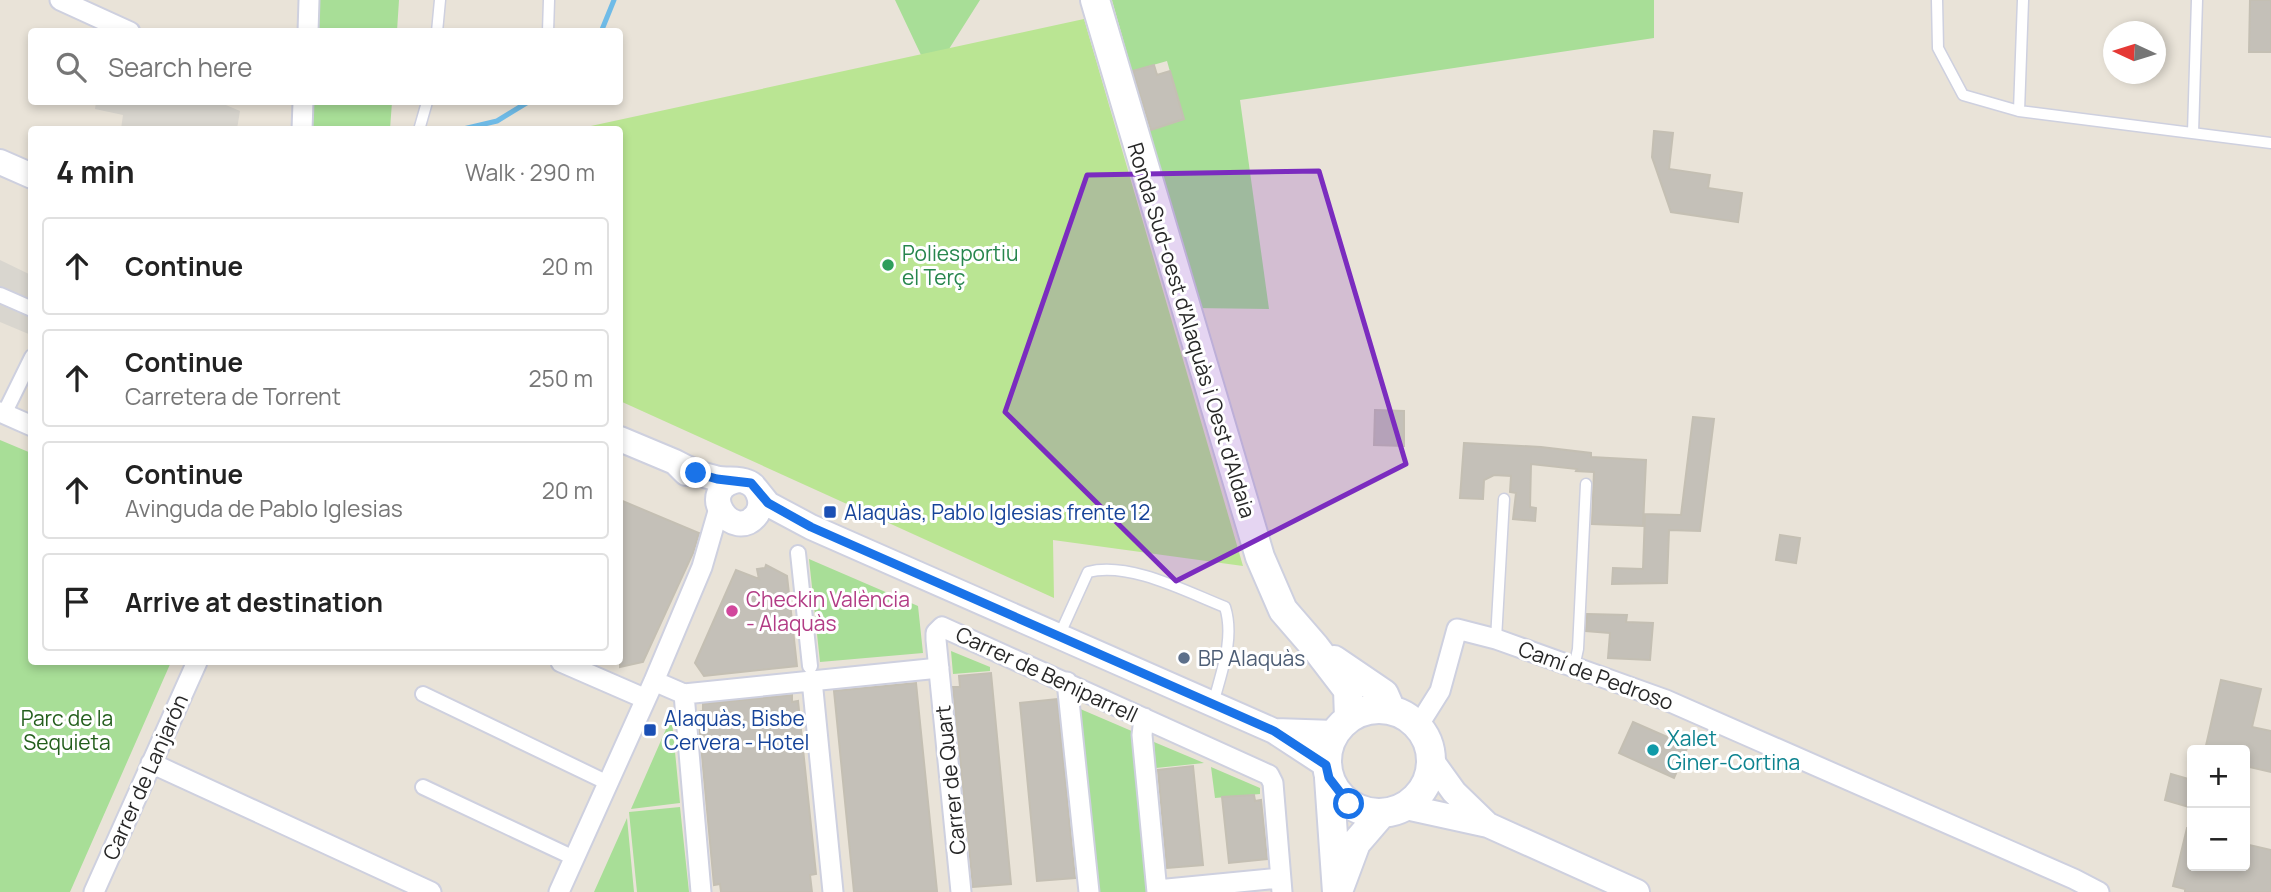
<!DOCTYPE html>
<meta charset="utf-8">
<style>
body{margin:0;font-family:Manrope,sans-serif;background:#f2f2f2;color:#222}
.controls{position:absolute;right:21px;bottom:21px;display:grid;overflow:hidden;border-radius:7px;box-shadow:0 4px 10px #0003}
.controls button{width:63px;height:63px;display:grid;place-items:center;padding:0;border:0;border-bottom:2px solid #e0e0e0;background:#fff;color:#222;font:35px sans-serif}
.compass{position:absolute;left:2103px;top:21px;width:63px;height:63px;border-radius:50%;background:#fff;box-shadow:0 4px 10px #0003;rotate:274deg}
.stop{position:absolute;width:21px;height:21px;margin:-16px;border:5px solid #1a73e8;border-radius:50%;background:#fff}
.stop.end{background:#1a73e8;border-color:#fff;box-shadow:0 2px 7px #0008}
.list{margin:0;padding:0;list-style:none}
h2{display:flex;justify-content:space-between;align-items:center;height:91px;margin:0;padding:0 28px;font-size:30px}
h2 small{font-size:23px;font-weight:400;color:#767676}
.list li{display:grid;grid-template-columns:46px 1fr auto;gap:21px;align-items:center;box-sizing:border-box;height:98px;margin:0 14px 14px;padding:0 14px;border:2px solid #e0e0e0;border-radius:7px}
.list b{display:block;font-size:26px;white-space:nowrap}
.list p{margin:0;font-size:23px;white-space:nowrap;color:#767676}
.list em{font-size:23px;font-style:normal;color:#767676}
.icon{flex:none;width:38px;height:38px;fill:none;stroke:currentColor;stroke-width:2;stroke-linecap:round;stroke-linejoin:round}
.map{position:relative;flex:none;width:2271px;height:892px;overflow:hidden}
.search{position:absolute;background:#fff;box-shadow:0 4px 10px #0003;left:28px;top:28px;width:595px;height:77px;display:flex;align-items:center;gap:18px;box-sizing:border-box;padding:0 24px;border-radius:7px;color:#767676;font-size:26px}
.panel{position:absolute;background:#fff;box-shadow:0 4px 10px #0003;left:28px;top:126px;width:595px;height:539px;border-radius:7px}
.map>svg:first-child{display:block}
.green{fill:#a8de97}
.pitch{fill:#bae593}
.plaza{fill:#d9d6cf}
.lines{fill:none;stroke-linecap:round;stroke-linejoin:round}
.stream{stroke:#6fbbe7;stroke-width:5}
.building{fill:#c4c0b8;stroke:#c4bfb3;stroke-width:2}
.service-casing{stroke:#ced0df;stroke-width:13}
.pedestrian-casing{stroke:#ced0df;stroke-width:18}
.minor-casing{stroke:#ced0df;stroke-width:23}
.tertiary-casing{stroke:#ced0df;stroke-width:28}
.secondary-casing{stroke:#ced0df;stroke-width:32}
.service{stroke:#fff;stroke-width:10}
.pedestrian{stroke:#fff;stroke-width:14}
.minor{stroke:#fff;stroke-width:19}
.tertiary{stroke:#fff;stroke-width:24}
.secondary{stroke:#fff;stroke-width:28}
.route{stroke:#1a73e8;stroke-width:9}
.marked{fill:#7b2cbf;fill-opacity:0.2;stroke:#7b2cbf;stroke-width:5;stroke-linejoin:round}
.leisure-dot{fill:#2e9e5b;stroke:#fff;stroke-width:2.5}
.transit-dot{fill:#1a4fb4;stroke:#fff;stroke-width:2.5}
.hotel-dot{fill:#d1479c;stroke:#fff;stroke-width:2.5}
.service-dot{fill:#5c6f8a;stroke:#fff;stroke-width:2.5}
.culture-dot{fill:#0f9aa8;stroke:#fff;stroke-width:2.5}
.labels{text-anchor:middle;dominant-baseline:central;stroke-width:6;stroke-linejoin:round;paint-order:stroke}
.leisure-label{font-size:21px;fill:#27864d;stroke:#fff;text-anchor:start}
.street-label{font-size:21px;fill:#272727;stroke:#fff}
.transit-label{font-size:21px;fill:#164399;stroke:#fff;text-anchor:start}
.hotel-label{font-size:21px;fill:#b23c85;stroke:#fff;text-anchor:start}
.service-label{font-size:21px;fill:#4e5e75;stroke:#fff;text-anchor:start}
.park-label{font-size:21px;fill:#235e1c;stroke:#fff}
.culture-label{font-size:21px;fill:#0d838f;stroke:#fff;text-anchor:start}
</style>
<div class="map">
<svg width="2271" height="892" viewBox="0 0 2271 892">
<rect width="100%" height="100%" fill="#e9e3d8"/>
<path class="green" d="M309,0h90l-2,31 -89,1z
M895,0h85l-31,49 -28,6z
M1112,0h542v38l-414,62 29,209 -76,-1 -53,-174 43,-16 -16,-57 -35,10z
M304,102h88l-2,27 -87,1z
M0,440l31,13 1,209h139l-101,230h-70z
M809,559l109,47 5,47 -103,9z
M951,651l39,16v4l-37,3z
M1078,708l56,24 15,160h-51z
M670,720l2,1 8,82 -49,6z
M1154,742l50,21 -48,5z
M1211,767l49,21v6l-45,4z
M680,807l9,85h-52l-8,-80z
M627,818l7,74h-40z"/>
<path class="pitch" d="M1084,19l159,547 -190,-26 1,58 -434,-197v-271l-43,-1z"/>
<path class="plaza" d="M96,102h123l21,9 -3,18h-116l2,-14 -28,-6z
M0,260l31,15v60l-31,-13z"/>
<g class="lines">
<path class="stream" d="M601,32l13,-32
M459,130l38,-9 31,-19"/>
</g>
<path class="building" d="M2250,0h21v52h-22z
M1154,65l3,10 13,-4 14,48 -33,11 -18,-59z
M1654,131l19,2 -4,36 41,6 -2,13 34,5 -4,29 -67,-10 -19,-55z
M1375,410l29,1v35l-30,-1z
M1693,417l21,2 -14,112 -31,-1 -2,53 -55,1 1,-16 30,1 2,-55 36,1z
M1464,443l77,4 50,6v4l55,3 -3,66 -51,-2 2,-52 -18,-1 1,-2 -46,-5 -1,43 6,1 -1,13 -22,-2 3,-26 -6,-1 1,-16 -17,-1 -10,5 -1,19 -23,-1z
M620,500l79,33 -6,20 -50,109 -23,5z
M1780,535l20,3 -4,25 -20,-3z
M766,565l21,11 10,90 -93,10 -9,-13 41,-93 23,9 -2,-10 8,-1z
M1587,614l40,1 -1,7 27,1 -3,37 -42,-2 2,-25 -24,-2z
M991,673l20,211 -38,3 -20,-200h7l-1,-11z
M2221,680l40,9 -9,38 19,4v41l-26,-6v-16h-40z
M916,683l21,208 -83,1 -20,-201z
M792,695v7l6,-1 18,173 -6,1 2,17h-91l-1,-8 -6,1 -16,-173 5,-1v-7z
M1057,699l18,179 -38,3 -17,-178z
M1633,722l55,24 -14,32 -55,-25z
M1193,766l10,99 -36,3 -9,-98z
M2171,774l21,6v28l-27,-8z
M1254,795l1,6 6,-1 6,59 -38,4 -7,-66z
M2187,828h5v38h53v-22l26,6v42h-86v-3l-12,-3z"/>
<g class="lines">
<defs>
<path id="service" d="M1937,0l1,48 25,47 56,16 252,32
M437,32l3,-32
M548,32l1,-32
M2019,111l4,-111
M419,130l8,-28
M2193,133l4,-133
M1059,636l29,-64c41,-11 99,20 137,35 10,32 -4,66 -12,97
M1496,639l8,-140
M1574,667l4,-18 8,-165"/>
<path id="pedestrian" d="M0,295l32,14
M4,414l28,-57
M798,553l12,113
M423,694l185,89
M423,787l151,71"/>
<path id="minor" d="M60,0l70,32
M308,32l1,-32
M302,130l1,-28
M0,412l32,14
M561,662l85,37
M812,680l21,212
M654,681l30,13 255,-26
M1067,682l22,210
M684,694l17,198
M1144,718l-2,17 15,157
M1418,726l22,-35 17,-62 39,10 170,61 408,179 25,13
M151,763l280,129
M1157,890l123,-12
M94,892l103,-230
M559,892l95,-211 48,-114 17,-59
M961,892l-25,-252v-7l6,-6 327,148 4,8 9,109"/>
<path id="tertiary" d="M0,162l32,14
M620,439l55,23 11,11
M675,462c13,7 26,13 40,16 11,3 23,0 32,4 6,2 9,6 11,11 3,7 3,15 -1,21 -23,32 -64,-26 -18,-34
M756,489l12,15 43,23 463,204 52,34
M1275,731l60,2
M1431,760l23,32 33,32
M1406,807l82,18 149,67"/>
<path id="secondary" d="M1095,0l165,557 23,53 32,37 33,43 1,28
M1334,660l50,34 7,16
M1327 761a52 52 0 1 1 104 0a52 52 0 1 1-104 0Z
M1329,778l8,114
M1340,886l16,-43 25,-29"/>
</defs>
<use href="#service" class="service-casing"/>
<use href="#pedestrian" class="pedestrian-casing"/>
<use href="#minor" class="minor-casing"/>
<use href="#tertiary" class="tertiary-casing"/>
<use href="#secondary" class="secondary-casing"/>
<use href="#service" class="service"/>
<use href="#pedestrian" class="pedestrian"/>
<use href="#minor" class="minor"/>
<use href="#tertiary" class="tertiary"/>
<use href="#secondary" class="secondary"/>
</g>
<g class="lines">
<path class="route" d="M696,473l21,6 34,4 17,20 43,24 463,204 52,34 3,13 20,26"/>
</g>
<path class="marked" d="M1319,171l87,293 -230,117 -171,-169 82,-237z"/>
<circle class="leisure-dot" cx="888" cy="265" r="7"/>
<g class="transit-dot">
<rect x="823" y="505" width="14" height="14" rx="3.5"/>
<rect x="643" y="723" width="14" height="14" rx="3.5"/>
</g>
<circle class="hotel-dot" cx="732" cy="611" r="7"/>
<circle class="service-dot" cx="1184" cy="658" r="7"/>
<circle class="culture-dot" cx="1653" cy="750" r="7"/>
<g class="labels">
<g class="leisure-label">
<text x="902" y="253">Poliesportiu<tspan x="902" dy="24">el Terç</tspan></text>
</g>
<g class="street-label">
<text transform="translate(1192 330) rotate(73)">Ronda Sud-oest d'Alaquàs i Oest d'Aldaia</text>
<text transform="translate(1047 674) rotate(25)">Carrer de Beniparrell</text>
<text transform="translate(1596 675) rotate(20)">Camí de Pedroso</text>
<text transform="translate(145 777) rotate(-66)">Carrer de Lanjarón</text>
<text transform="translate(950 780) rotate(-96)">Carrer de Quart</text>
</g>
<g class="transit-label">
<text x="844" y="512">Alaquàs, Pablo Iglesias frente 12</text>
<text x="664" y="718">Alaquàs, Bisbe<tspan x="664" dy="24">Cervera - Hotel</tspan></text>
</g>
<g class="hotel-label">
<text x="746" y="599">Checkin València<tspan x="746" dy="24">- Alaquàs</tspan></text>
</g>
<g class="service-label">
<text x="1198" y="658">BP Alaquàs</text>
</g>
<g class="park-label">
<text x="67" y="718">Parc de la<tspan x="67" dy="24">Sequieta</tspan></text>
</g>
<g class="culture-label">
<text x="1667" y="738">Xalet<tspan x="1667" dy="24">Giner-Cortina</tspan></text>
</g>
</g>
</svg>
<div class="controls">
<button>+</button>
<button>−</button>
</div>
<svg class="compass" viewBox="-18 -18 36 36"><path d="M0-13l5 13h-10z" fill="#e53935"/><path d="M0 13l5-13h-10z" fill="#767676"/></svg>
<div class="stop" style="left:1349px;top:804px"></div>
<div class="stop end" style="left:696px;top:473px"></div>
<div class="search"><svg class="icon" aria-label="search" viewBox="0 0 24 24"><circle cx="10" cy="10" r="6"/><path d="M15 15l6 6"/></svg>Search here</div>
<section class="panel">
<h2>4 min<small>Walk · 290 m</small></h2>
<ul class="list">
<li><svg class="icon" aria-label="ahead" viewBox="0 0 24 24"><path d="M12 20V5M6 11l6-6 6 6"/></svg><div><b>Continue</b></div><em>20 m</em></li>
<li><svg class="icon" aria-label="ahead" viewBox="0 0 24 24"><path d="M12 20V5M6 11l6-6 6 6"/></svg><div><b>Continue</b><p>Carretera de Torrent</p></div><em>250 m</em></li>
<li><svg class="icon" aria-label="ahead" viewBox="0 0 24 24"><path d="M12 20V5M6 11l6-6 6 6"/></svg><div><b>Continue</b><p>Avinguda de Pablo Iglesias</p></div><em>20 m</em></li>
<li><svg class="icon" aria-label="arrive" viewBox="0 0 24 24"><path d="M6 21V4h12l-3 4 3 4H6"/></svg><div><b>Arrive at destination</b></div></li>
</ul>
</section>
</div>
